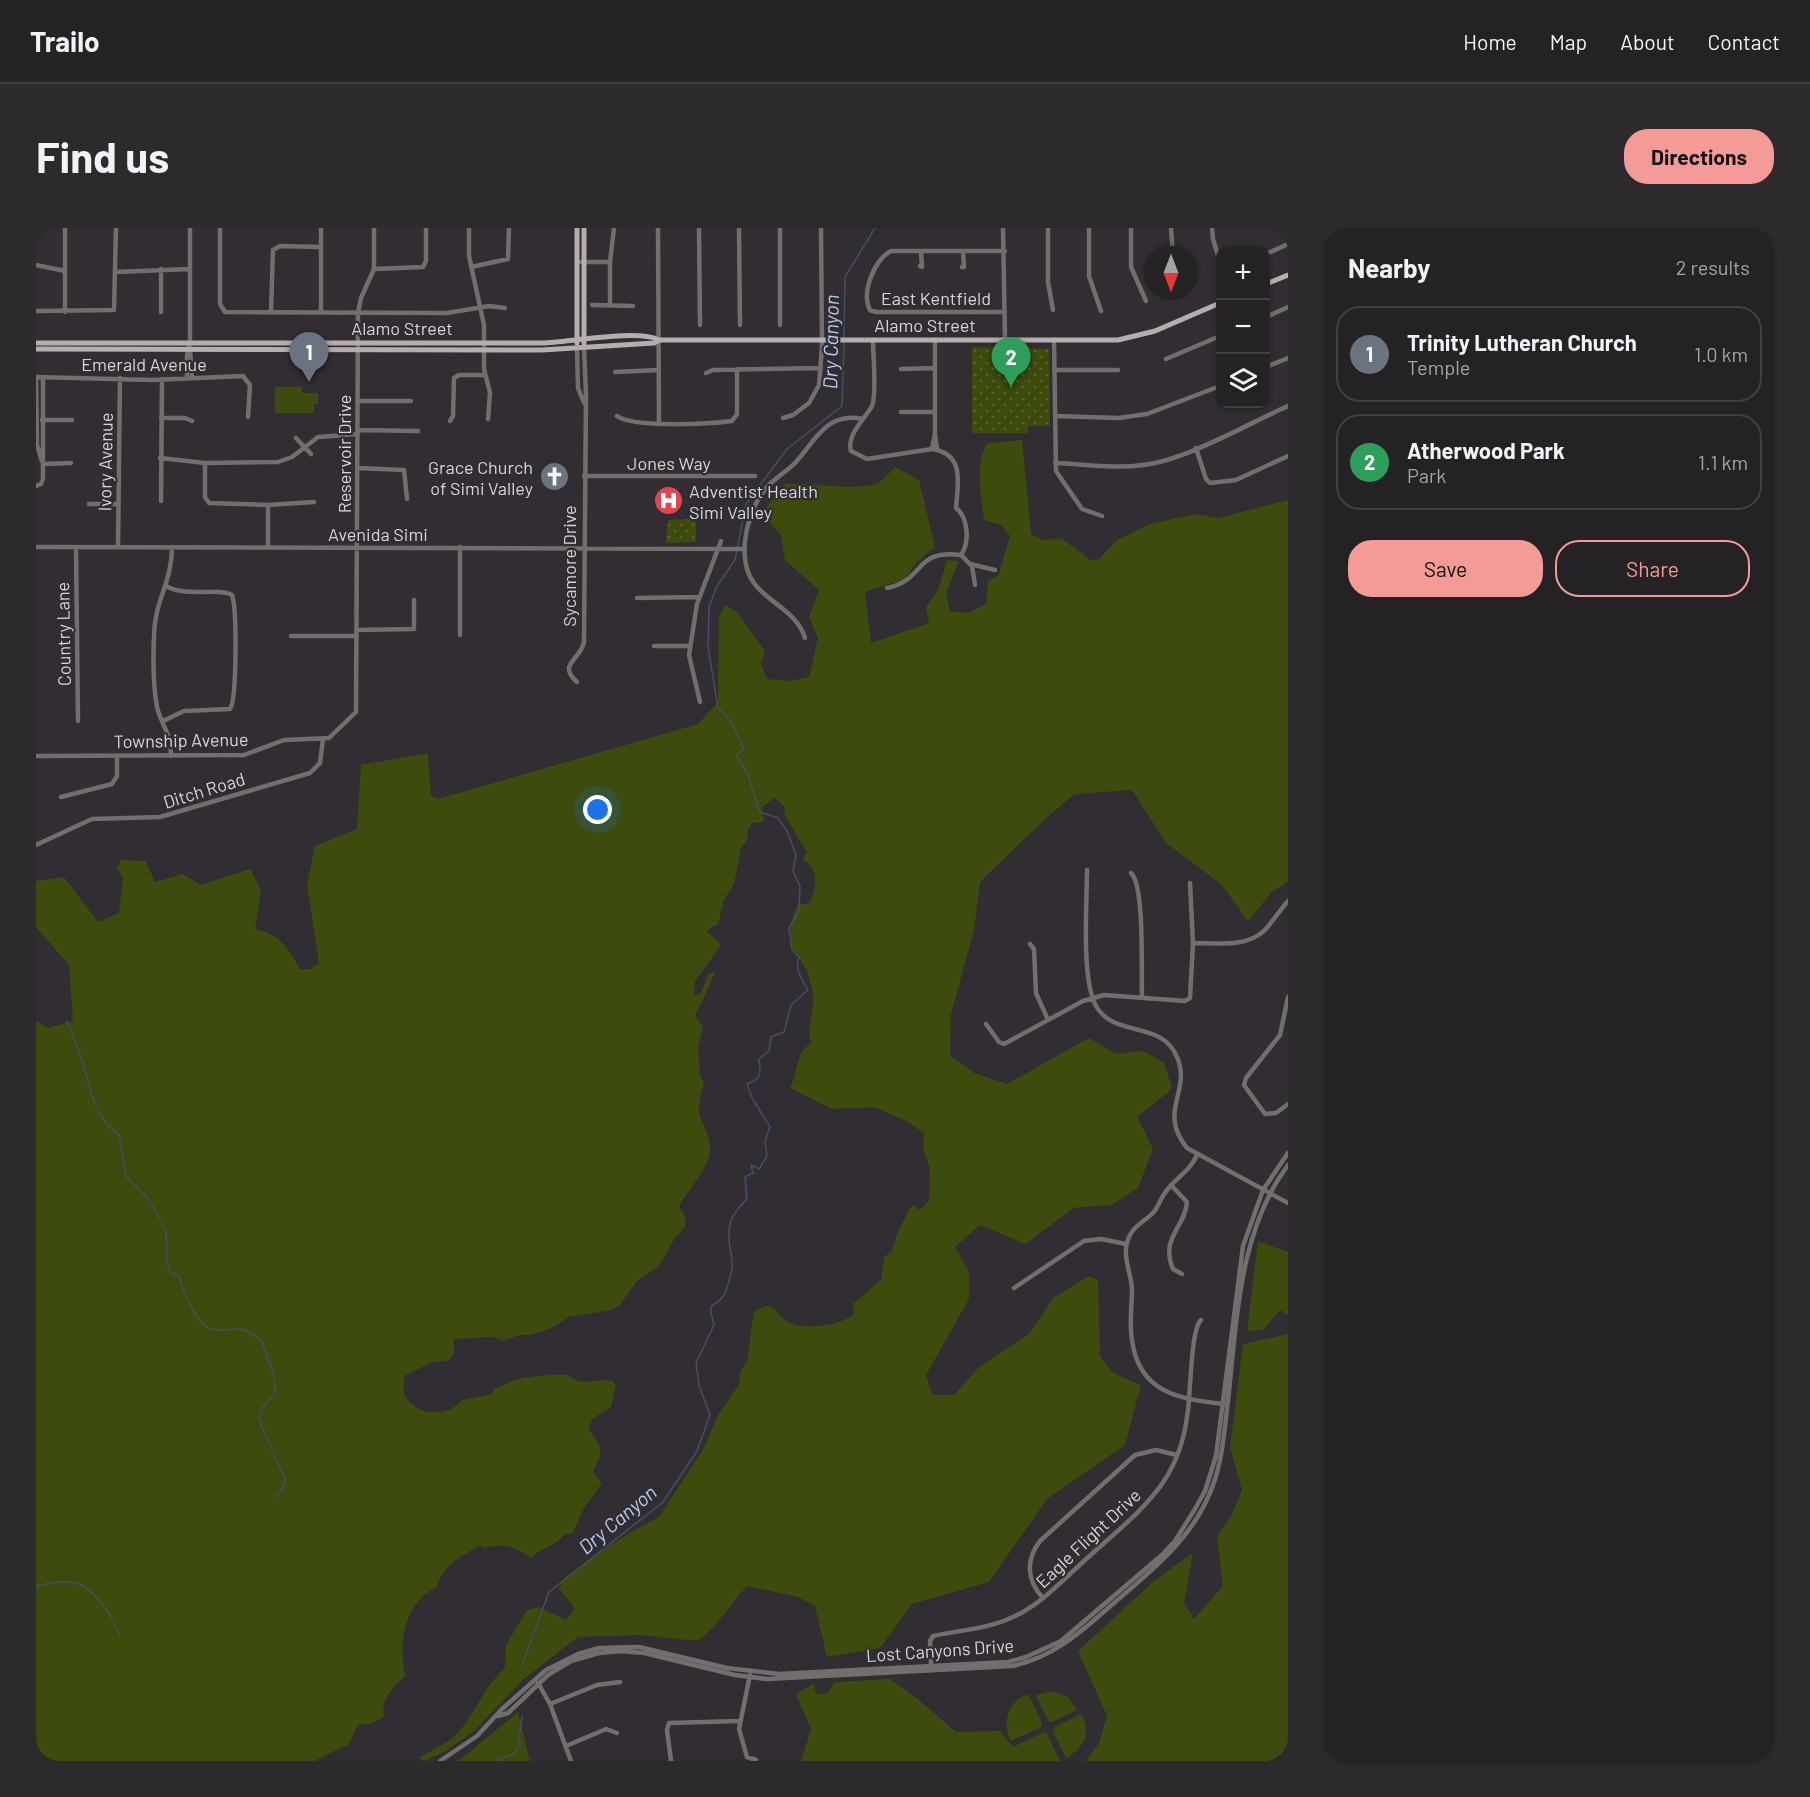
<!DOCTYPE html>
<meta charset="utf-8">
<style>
body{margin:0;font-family:Barlow,sans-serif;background:#2d2a2e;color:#f1f3f6}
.controls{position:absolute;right:18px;top:18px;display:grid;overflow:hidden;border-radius:12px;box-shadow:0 2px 4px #0004}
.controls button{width:54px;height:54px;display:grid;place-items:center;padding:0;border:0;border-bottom:2px solid #423f43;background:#252226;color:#f1f3f6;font:30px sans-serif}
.compass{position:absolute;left:1108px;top:18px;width:54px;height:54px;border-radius:50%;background:#252226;box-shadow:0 2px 4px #0004;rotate:180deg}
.you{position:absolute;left:562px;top:582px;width:21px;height:21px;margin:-15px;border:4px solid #fff;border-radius:50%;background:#1a73e8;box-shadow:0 0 0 9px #1a73e833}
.badge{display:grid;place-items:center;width:39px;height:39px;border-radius:50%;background:#f59b97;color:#fff;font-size:20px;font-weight:700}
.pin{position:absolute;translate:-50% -50px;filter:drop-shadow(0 2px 3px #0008)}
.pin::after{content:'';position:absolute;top:32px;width:21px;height:18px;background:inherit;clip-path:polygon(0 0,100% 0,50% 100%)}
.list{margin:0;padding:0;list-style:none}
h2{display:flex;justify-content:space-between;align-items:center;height:78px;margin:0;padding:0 24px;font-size:26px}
h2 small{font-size:20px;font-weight:400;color:#a3a4a7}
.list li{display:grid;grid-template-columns:39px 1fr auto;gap:18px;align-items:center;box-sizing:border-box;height:96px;margin:0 12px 12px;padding:0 12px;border:2px solid #423f43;border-radius:24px}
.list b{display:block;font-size:22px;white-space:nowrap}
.list p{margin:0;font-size:20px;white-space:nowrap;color:#a3a4a7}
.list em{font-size:20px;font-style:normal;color:#a3a4a7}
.actions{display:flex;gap:12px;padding:18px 24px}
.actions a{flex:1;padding:14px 0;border:2px solid #f59b97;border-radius:24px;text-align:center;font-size:21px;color:#f59b97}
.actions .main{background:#f59b97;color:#111}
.icon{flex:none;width:33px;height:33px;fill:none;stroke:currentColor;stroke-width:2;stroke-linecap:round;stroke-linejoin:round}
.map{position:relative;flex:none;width:1252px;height:1533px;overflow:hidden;border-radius:24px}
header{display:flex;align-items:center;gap:36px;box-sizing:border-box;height:84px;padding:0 30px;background:#252226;border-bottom:2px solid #423f43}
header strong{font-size:28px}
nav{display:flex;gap:33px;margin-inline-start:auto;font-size:21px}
.intro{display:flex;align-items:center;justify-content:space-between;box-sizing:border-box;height:144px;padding:0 36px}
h1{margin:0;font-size:42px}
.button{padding:15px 27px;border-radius:24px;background:#f59b97;color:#111;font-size:21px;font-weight:700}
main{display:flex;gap:36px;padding:0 36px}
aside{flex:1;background:#252226;border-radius:24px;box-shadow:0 2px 4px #0004}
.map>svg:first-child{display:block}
.grass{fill:#3d4b0c}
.park{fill:url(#park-dots)}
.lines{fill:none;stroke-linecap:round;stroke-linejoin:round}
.stream{stroke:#424f65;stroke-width:1.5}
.minor{stroke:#726e6e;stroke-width:4.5}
.major{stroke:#b6adae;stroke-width:5}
.labels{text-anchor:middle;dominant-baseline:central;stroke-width:4.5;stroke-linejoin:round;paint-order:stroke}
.street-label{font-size:18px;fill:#d7d5d9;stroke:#312d33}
.poi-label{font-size:18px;fill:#d7d5d9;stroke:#312d33;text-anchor:end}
.water-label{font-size:20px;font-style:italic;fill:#b5cdf0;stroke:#312d33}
</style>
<header>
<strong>Trailo</strong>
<nav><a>Home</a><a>Map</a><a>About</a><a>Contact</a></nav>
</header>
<div class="intro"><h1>Find us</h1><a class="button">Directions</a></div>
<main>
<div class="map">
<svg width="1252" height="1533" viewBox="0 0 1252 1533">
<defs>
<pattern id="park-dots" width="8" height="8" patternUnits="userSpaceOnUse" patternTransform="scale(1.5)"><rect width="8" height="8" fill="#3d4b0c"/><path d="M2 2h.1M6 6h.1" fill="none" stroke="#58642f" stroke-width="1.8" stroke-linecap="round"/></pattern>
</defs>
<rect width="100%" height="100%" fill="#312d33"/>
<path class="grass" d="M239,159h27v6h16v11h-4v9h-39z
M986,212l9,94 13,6 17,-2 30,22 8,-1 18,-19 33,-16 46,-10 22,4 70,-18v381l-17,12 -23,28 -27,-37 -55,-41 -34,-53 -57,4 -29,24 -66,64 -6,48 -23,84 -1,41 24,18 33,11 82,-46 27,16 28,-3 20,12 8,24 -3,5 -32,24 16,33 -15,39 -26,17 -38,3 -49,36 -45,-19 -25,22 14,25v27l-43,76 6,20h22l25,-28 51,-34 23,-35 36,-22 9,4 2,76 13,17 28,12 -16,60 -78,54 -58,83 -77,22 -32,44 -53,9 -12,-51 -17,-9 -51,-11c-17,18 -29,40 -49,55l-59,-6 -61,2 -54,42 -50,52 -27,19 -22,11 -6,-3c16,-11 28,-12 42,-29 16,-20 24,-43 44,-61l1,-23 21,-35 12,-3 27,13 9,-11 -16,-21 6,-11 61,-42 33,-18 45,-69 14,-33 21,-31 1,-12 7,-11 7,-50 15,-6c9,4 11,14 21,18 16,7 50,3 64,-9l-1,-10 28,-24 3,-23 8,-6 6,-20 14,-26 8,5 9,-10 1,-32 -7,-19 1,-16 -18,-12 -32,-14 -42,2 -42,-21c9,-17 4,-33 21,-45l-2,-13 5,-31 -6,-26 -18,-30 1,-20 6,-18 13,-2c6,-17 10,-31 -7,-44l4,-7 -22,-36 -1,-10 -10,-8 -12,9 2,15 -12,1 -5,9 1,7 -7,9 -7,36 -10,16 -6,25 -7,2 -4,5 12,9 1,6 -25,34 -1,14 7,-2 7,-19 8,-2c-9,13 -10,27 -21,42l8,14 -5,19 2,28 4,8c-2,11 -7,22 -4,33 5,15 13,24 9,41 -5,17 -22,34 -30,49l6,10v11l-10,11 -16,28 -22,15 -17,24 -8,5 -43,7 -19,12 -20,6h-11l-15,6 -11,-4 -39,2v15l-7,7 -14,1 -29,14c0,7 -2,17 3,23 13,18 43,17 55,1l30,-6 3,-6c7,0 10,-5 17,-7 18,-6 37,-6 56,-6 13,12 29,3 45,6l3,4 -5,22 -19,12 -3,10c13,20 16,20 4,42l9,12 -18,25 -11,25 -9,2c-8,11 -22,12 -33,23 -15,-11 -28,-16 -47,-10l-4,-3c-19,12 -37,19 -43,42 -33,15 -39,56 -32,89 -12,11 -25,24 -21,41l-14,7 -12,1 -9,19 -35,17h-278v-740l12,7 25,-7 -4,-56 -33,-38v-46l28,-4 34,45 21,-9 4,-35 -6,-10 4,-8 25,1 9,21 28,-8 17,11 50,-16 11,21 -6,39c25,5 33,19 45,40h11l8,-6 -12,-79 8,-38 42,-17 4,-64 67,-12 3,43 7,3 260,-75 20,-22 1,-85 6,-12 12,7 28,39 -4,12 6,16 21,2 21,-4 9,-39 -9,-21 10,-27 -34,-30 -4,-25 -20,-21 24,-30c23,-2 79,9 96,-3 5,-4 9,-9 14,-14l24,13 16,67 -19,16 -11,16 -40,13 6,51 58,-20 -3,-16 12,-17 9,-30 12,1 -13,32 4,18 18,2 18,-9 2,-22 11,-8 11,-38 -9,-11 -17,-5c-3,-20 -9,-62 4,-77z
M1222,1013l30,11v63l-8,-5 -17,20 -16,1z
M1252,1106v427h-202l13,-18 8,-27 -29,-65 77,-71 38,-27 -9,50 10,16 29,-33 -6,-49 14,-21 11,-26 -12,-43 13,-103z
M854,1451l29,21 37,32 44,-1 13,16 31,-15 3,2 13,27h-259l10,-32 -15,-35 18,-11 2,11h11l7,-12z
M1015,1463l17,6 9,13 -25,12 -4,-1 -12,-26z
M992,1466l14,29 -1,4 -30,14c-10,-19 -3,-40 17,-47z
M482,1484l12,49h-73l4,-2z
M1045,1486c11,18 3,35 -15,44l-13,-27 2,-4z"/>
<path class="park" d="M936,119l77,2 1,77h-22v7h-56z
M660,291v23l-30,1 2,-23z"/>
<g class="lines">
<path class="stream" d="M808,110l1,-61 30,-49
M31,793c6,16 14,32 18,49 6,23 12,51 34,65l7,41 21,21 19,33 1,33 4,10 9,4c2,12 17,49 31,52 23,5 24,-9 50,11 4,11 20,46 12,56 -8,10 -12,9 -14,24l26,59 -2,8 -7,10
M0,1358c13,-3 36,-7 47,0 17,11 30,32 37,50
M486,1437l27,-73 114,-90 34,-51 13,-36 -11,-30 -3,-22 18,-38c-8,-28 0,-14 10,-30 3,-5 7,-21 8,-27 1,-16 -7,-29 -1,-47 3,-9 11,-16 16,-23l-2,-21 8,-4 -2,-8 8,4 8,-13 -2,-15 5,-14 -18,-29 -5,-14c17,-6 13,-13 12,-25l10,-8 2,-14 13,-5 7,-27 17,-15c-6,-10 -14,-22 -9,-33l-7,-7 -3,-22 10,-17 1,-25 -7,-15 3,-16 -9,-24 -9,-13 -18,-6c-8,-17 -8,-39 -22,-52l-1,-5 7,-7c-9,-17 -11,-28 -26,-40l-10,-61 1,-40 8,-21 18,-26 11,-56 41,-55 55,-43 2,-63
M460,1533l18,-7 4,-7 4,-31"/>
<path class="minor" d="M184,0v76l5,8 222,1 42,-7 16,2
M433,0v28l15,69v44l6,24 -2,26
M622,0l1,196
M663,0l1,97
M703,0l1,97
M744,0v97
M967,0l2,112
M1012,0v54l5,28
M1053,0v48l12,35
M1095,0v39l15,34
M1135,0l2,27
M1176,0l1,11 7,23
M969,23h-114c-17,9 -30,42 -21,59l6,2h129
M1230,26l22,-10
M541,34h33
M0,37l29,6
M884,38l2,1 -1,-16
M435,39l37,-8 1,-31
M926,39h2l-1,-16
M125,41v43
M338,41l49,-2 3,-6v-33
M80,44l74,-3
M556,77l41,1
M574,77v-43l4,-34
M0,83l78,-1 2,-82
M29,84v-84
M235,84l2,-62 7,-4 41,1
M285,84v-84
M1230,89l22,-10
M837,112c0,15 4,55 -1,66 -7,13 -26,29 -21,45l16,8 65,-10c33,5 26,34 24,59 12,9 14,34 5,47l11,11 3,19
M1018,112l2,131 26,38 20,7
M541,120l1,40 6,15
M154,122l2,27
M1130,131l54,-23
M1230,139l22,-9
M865,141l33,-1
M1018,142h64
M579,144l44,-2
M670,145l7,-3 108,-2
M0,149l116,3 91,-4 7,9 -2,32
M0,149l1,68 5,16
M151,150v-23l3,-12v-115
M322,173h53
M865,184h33
M581,188c16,12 92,8 115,5l5,-7v-45
M1019,188l64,2 28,-4 73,-28
M125,190h24l7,3
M747,190l10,-3 16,-12 10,-18 3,-38 -1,-119
M6,192h30
M414,193l3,-5 1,-38 5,-3h26
M322,202l60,1
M899,206l2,15
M260,210l15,16
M1160,220l10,31 4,4 26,-3 52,-24
M896,221l3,-15v-94
M124,230l45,5 73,-1 14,-5 26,-20 40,-3
M169,235v34l4,6 59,2 46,-3
M1019,235c29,1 59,6 88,2 44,-5 104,-41 145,-59
M7,236l28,-1
M322,240l46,2 3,29
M548,248h171
M0,258l5,-2 2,-5v-102
M125,273l1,-122
M53,276h29
M0,319l709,2
M82,319l2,-169
M232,319v-42
M424,319v88
M40,320l2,173
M934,336l25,6
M851,360c39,-8 26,-39 74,-33
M601,370l62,-1
M321,402l57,-1v-29
M255,408h66
M769,410c-10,-33 -52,-38 -59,-73 -5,-25 4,-58 21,-78 8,-9 19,-15 28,-24 20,-22 32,-52 68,-44
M618,418h36
M541,454c-20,-18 3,-21 7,-40l2,-247 -2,-48
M664,474l-11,-47 8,-51 24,-63
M127,493l21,-10 46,-2c7,-10 7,-101 2,-114 -15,-8 -44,3 -66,-9
M0,528l208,-1 40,-15 45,-2 27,-26 2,-399 3,-15 13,-29v-41
M135,528c0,-24 -9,-29 -14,-49 -4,-22 -4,-47 -3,-70 0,-36 18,-54 18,-90
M25,569l51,-13 5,-8v-20
M0,617l56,-26 68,-2 150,-44 10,-10 3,-24
M1051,642c0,33 -6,109 9,136 19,33 65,13 81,51 15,34 -20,54 10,91l101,55
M1095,645c14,13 10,100 11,123
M1157,715c23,0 54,5 72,-13 8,-9 15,-20 23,-29
M994,716l4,5 2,44 12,27
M1252,769l-8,38 -34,43 -2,7 21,29 11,-1 12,-9
M950,796l13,18 5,2 79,-43 21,-6 81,6 5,-3 3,-55 -3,-60
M1161,927c-7,16 -20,22 -30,35 -6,7 -8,16 -14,23 -8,8 -18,12 -23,22 -10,19 1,35 2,54 0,17 -3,34 0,51 7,53 47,59 92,64
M1135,957l16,17c-2,26 -27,35 -14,67l9,5
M978,1060l70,-47 17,-2 25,5
M1007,1370c-17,-18 -17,-39 -3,-57l95,-86 21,-5 21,5
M895,1438l-1,-25 3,-5c27,-6 55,-7 80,-19 27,-12 49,-36 71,-56 27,-25 59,-49 80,-80 13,-20 20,-41 23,-64 4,-19 3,-87 14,-97
M714,1447l-11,54 8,28 9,3
M502,1455l12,21 21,57
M514,1476l47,-19 23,-3
M462,1488l10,-3 40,-38 23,-14 28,-8 22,-2 23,2 91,22 32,4 245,-13c43,-9 71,-36 103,-64 40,-34 80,-66 98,-117 9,-24 11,-51 14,-76 10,-83 10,-176 61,-244
M530,1518l40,-17 11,4
M404,1533l37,-25 25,-27 44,-39 32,-16 21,-6 40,-1 88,21 52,6 229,-12 18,-5 35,-16 102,-87 12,-13 20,-32 10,-18 11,-35 27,-210 20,-56 25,-37
M635,1533l-4,-31 2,-7 70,-2"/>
<path class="major" d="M548,0v115
M1230,56l22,-9
M0,115h507c26,-1 96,-14 116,-3
M541,115v-115
M0,121l506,1 112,-7 5,-3h459l37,-9 65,-28"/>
</g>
<defs>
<symbol id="church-disc" viewBox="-11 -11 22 22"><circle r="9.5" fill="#6b7280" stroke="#312d33"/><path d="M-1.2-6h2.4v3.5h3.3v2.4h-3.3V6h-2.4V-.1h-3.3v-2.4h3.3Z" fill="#fff"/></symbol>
<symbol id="hospital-disc" viewBox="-11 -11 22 22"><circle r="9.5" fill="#e0444e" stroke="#312d33"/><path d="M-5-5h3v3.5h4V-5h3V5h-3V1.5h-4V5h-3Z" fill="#fff"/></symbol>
</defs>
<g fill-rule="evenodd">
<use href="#church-disc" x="502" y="232" width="33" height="33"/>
<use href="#hospital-disc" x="616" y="256" width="33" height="33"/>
</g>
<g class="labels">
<g class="street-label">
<text x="900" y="70">East Kentfield</text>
<text x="889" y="97">Alamo Street</text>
<text x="366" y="100">Alamo Street</text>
<text x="108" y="136">Emerald Avenue</text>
<text transform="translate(308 226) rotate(-90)">Reservoir Drive</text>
<text transform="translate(69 234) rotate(-89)">Ivory Avenue</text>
<text x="633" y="235">Jones Way</text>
<text x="342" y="306">Avenida Simi</text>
<text transform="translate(533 338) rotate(-90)">Sycamore Drive</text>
<text transform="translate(27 406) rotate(-91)">Country Lane</text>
<text transform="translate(145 512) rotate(-1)">Township Avenue</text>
<text transform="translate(168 562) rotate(-17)">Ditch Road</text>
<text transform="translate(1052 1310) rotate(-43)">Eagle Flight Drive</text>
<text transform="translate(904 1422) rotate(-4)">Lost Canyons Drive</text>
</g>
<g class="poi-label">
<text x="497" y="239">Grace Church<tspan x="497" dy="21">of Simi Valley</tspan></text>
<text x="653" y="263" text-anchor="start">Adventist Health<tspan x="653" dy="21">Simi Valley</tspan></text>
</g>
<g class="water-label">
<text transform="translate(794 114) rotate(-89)">Dry Canyon</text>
<text transform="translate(581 1291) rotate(-40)">Dry Canyon</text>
</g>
</g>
</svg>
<div class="controls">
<button>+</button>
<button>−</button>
<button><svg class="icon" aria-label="layers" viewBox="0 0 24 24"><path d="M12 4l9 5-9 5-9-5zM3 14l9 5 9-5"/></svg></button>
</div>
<svg class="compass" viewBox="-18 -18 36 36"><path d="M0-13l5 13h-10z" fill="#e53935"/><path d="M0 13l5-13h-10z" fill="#a3a4a7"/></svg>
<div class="you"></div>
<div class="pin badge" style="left:273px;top:154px;background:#6b7280">1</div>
<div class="pin badge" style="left:975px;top:159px;background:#2e9e5b">2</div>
</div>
<aside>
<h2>Nearby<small>2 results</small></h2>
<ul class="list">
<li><span class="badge" style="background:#6b7280">1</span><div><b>Trinity Lutheran Church</b><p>Temple</p></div><em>1.0 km</em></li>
<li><span class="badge" style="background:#2e9e5b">2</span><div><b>Atherwood Park</b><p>Park</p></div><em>1.1 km</em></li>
</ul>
<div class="actions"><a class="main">Save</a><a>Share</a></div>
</aside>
</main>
